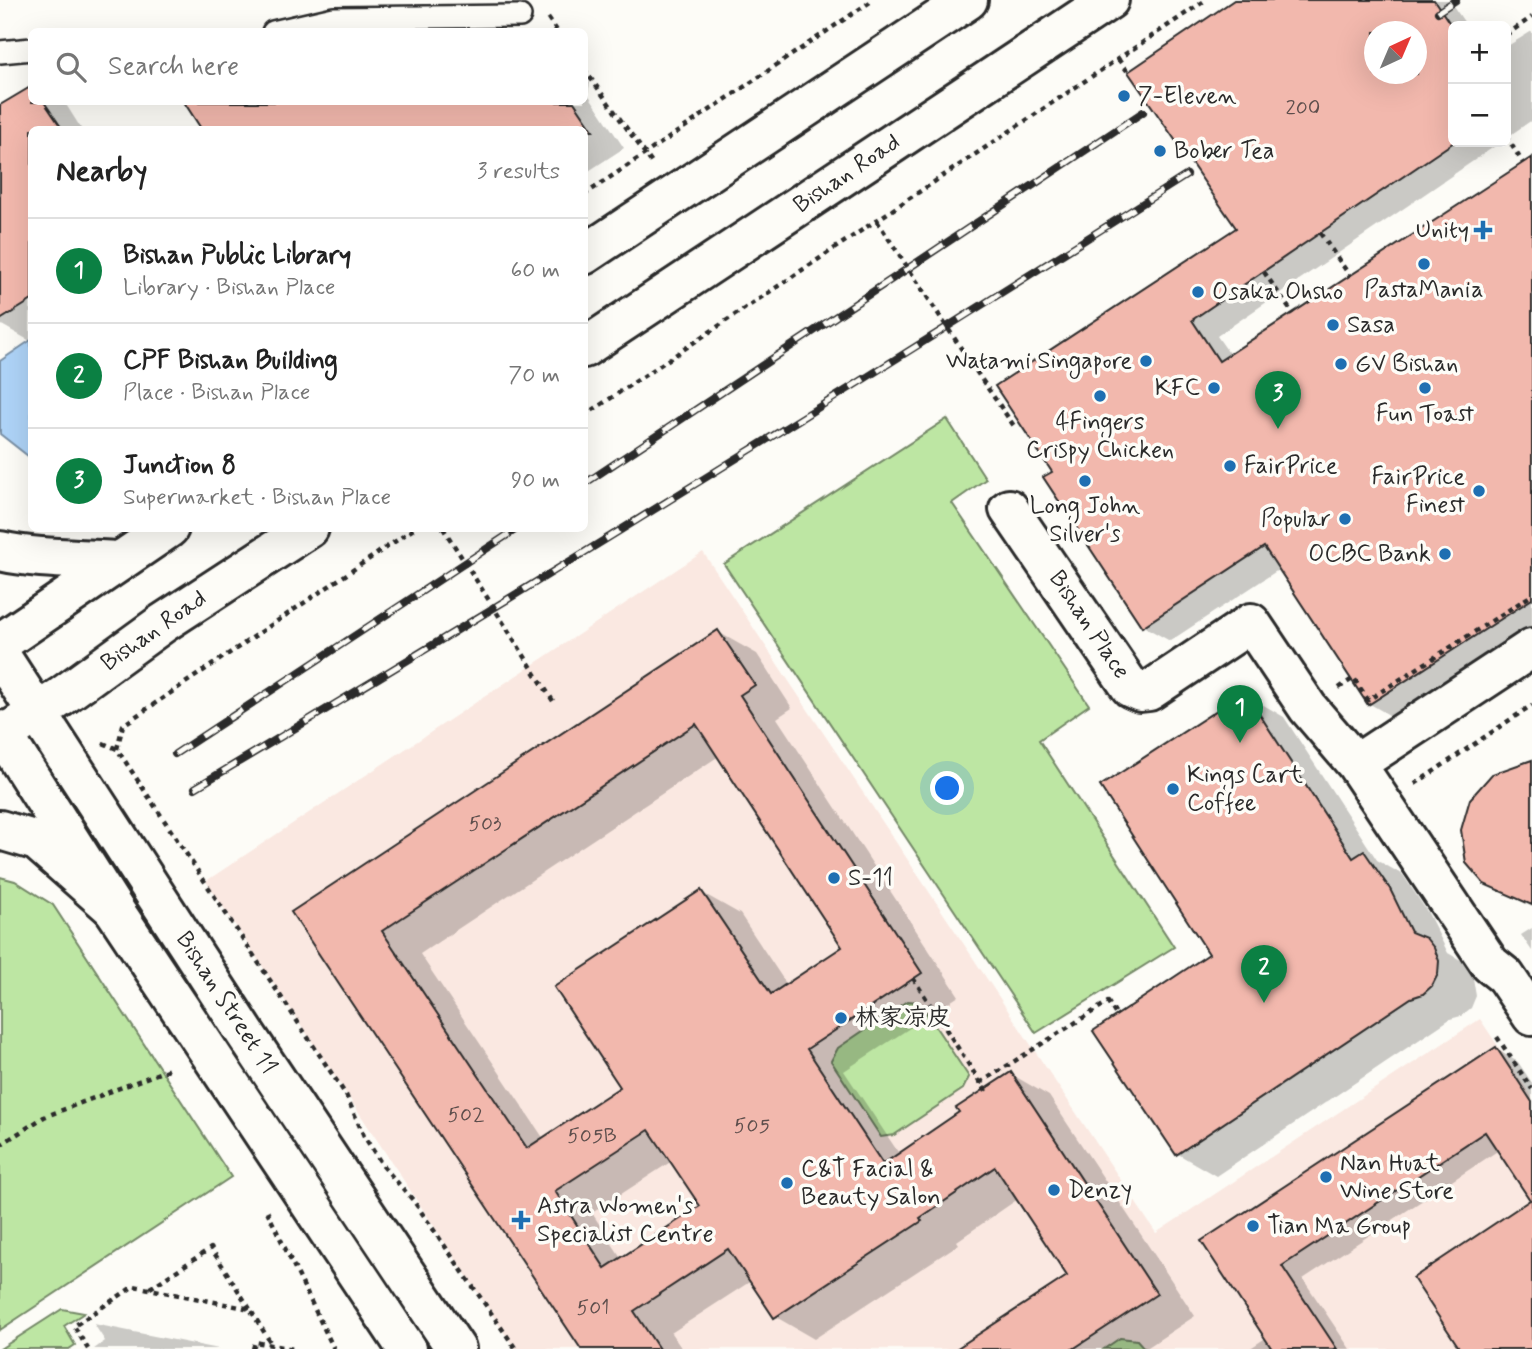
<!DOCTYPE html>
<meta charset="utf-8">
<style>
body{margin:0;font-family:Mynerve,"LXGW WenKai TC",sans-serif;background:#f6f6f6;color:#222}
.controls{position:absolute;right:21px;top:21px;display:grid;overflow:hidden;border-radius:10px;box-shadow:0 7px 28px #0002}
.controls button{width:63px;height:63px;display:grid;place-items:center;padding:0;border:0;border-bottom:2px solid #e0e0e0;background:#fff;color:#222;font:35px sans-serif}
.compass{position:absolute;left:1364px;top:21px;width:63px;height:63px;border-radius:50%;background:#fff;box-shadow:0 7px 28px #0002;rotate:44deg}
.you{position:absolute;left:948px;top:789px;width:24px;height:24px;margin:-18px;border:5px solid #fff;border-radius:50%;background:#1a73e8;box-shadow:0 0 0 10px #1a73e833}
.badge{display:grid;place-items:center;width:46px;height:46px;border-radius:50%;background:#0b8043;color:#fff;font-size:23px;font-weight:700}
.pin{position:absolute;translate:-50% -58px;filter:drop-shadow(0 2px 4px #0008)}
.pin::after{content:'';position:absolute;top:37px;width:24px;height:21px;background:inherit;clip-path:polygon(0 0,100% 0,50% 100%)}
.list{margin:0;padding:0;list-style:none}
h2{display:flex;justify-content:space-between;align-items:center;height:91px;margin:0;padding:0 28px;font-size:30px}
h2 small{font-size:23px;font-weight:400;color:#767676}
.list li{display:grid;grid-template-columns:46px 1fr auto;gap:21px;align-items:center;box-sizing:border-box;height:105px;padding:0 28px;border-top:2px solid #e0e0e0}
.list b{display:block;font-size:26px;white-space:nowrap}
.list p{margin:0;font-size:23px;white-space:nowrap;color:#767676}
.list em{font-size:23px;font-style:normal;color:#767676}
.icon{flex:none;width:38px;height:38px;fill:none;stroke:currentColor;stroke-width:2;stroke-linecap:round;stroke-linejoin:round}
.map{position:relative;flex:none;width:1532px;height:1349px;overflow:hidden}
.search{position:absolute;background:#fff;box-shadow:0 7px 28px #0002;left:28px;top:28px;width:560px;height:77px;display:flex;align-items:center;gap:18px;box-sizing:border-box;padding:0 24px;border-radius:10px;color:#767676;font-size:26px}
.panel{position:absolute;background:#fff;box-shadow:0 7px 28px #0002;left:28px;top:126px;width:560px;height:406px;border-radius:10px}
.map>svg:first-child{display:block}
.built{fill:#fae8e1}
.green{fill:#bde6a3;stroke:#748867;stroke-width:2}
.water{fill:#aed3f7;stroke:#7a90a5;stroke-width:2}
.shadow{fill:#0003;fill-rule:evenodd}
.building{fill:#f2b8ad;stroke:#2b2b2b;stroke-width:2;fill-rule:evenodd}
.lines{fill:none;stroke-linecap:round;stroke-linejoin:round}
.service-casing{stroke:#2b2b2b;stroke-width:26}
.minor-casing{stroke:#2b2b2b;stroke-width:44}
.tertiary-casing{stroke:#2b2b2b;stroke-width:44}
.primary-casing{stroke:#2b2b2b;stroke-width:44}
.path{stroke:#2b2b2b;stroke-width:4.5;stroke-dasharray:5 5;stroke-linecap:butt}
.service{stroke:#fdfcf7;stroke-width:21}
.minor{stroke:#fdfcf7;stroke-width:38}
.tertiary{stroke:#fdfcf7;stroke-width:38}
.primary{stroke:#fdfcf7;stroke-width:38}
.rail-casing{stroke:#2b2b2b;stroke-width:8}
.rail{stroke:#fdfcf7;stroke-width:5;stroke-dasharray:16;stroke-linecap:butt}
.path-bridge{stroke:#2b2b2b;stroke-width:4.5;stroke-dasharray:5 5;stroke-linecap:butt}
.poi-dot{fill:#1f6fb2;stroke:#fdfcf7;stroke-width:2.5}
.labels{text-anchor:middle;dominant-baseline:central;stroke-width:7;stroke-linejoin:round;paint-order:stroke}
.number-label{font-size:21px;fill:#5d4e4c}
.poi-label{font-size:24px;fill:#2b2b2b;stroke:#fdfcf7;text-anchor:start}
.street-label{font-size:24px;fill:#2b2b2b;stroke:#fdfcf7}
</style>
<div class="map">
<svg width="1532" height="1349" viewBox="0 0 1532 1349">
<rect width="100%" height="100%" fill="#fdfcf7"/>
<filter id="ink" filterUnits="userSpaceOnUse"><feTurbulence type="fractalNoise" baseFrequency=".0143" numOctaves="2"/><feDisplacementMap in="SourceGraphic" scale="14" xChannelSelector="R" yChannelSelector="G"/><feConvolveMatrix kernelMatrix="1 2 1 2 8 2 1 2 1" color-interpolation-filters="sRGB"/></filter>
<g filter="url(#ink)">
<path class="built" d="M703,552l453,681 324,-214 52,78v252h-1017l-309,-468z"/>
<path class="green" d="M947,419l39,60 -34,24 137,202 -50,35 135,207 -138,86 -312,-469z
M0,877l15,4 38,24 178,272 -231,153z
M907,1001l12,1 50,75 -6,12 -69,46 -13,2 -50,-76 7,-13z
M62,1309l22,4 -20,13 11,19 -6,4h-69z
M1120,1338l17,2 8,9h-41z"/>
<path class="water" d="M31,340l1,116h-4l-28,-22v-73z"/>
<path class="shadow" d="M1237,0h212l18,26h-14v116h48l-284,194 14,20 301,-197v472l-136,88 -26,-15 -89,-136 -111,73 -27,-15 -89,-153 185,-244zM1374,32h42v42h-42z
M1532,31v89l-26,18v-91z
M584,79l6,4 -2,11 36,54 -40,26v-44l-393,-21 11,-7h115l5,7 10,-7h252z
M32,102h26l9,4 15,24h-50l-2,211 -30,-17v-215z
M718,632l39,22 35,54 -15,10 182,278 -115,75 56,84 111,-81 38,22 146,220 -50,33h-185l109,-72 -51,-78 -61,42 2,3 -145,95 -38,-22 -25,-36 -80,52 11,16h-99l-289,-437zM719,756l125,192 -57,37 -47,-71 -39,-22 -78,196 -79,51 -124,-185zM672,1161l30,46 -80,52 -30,-46z
M1245,694l39,23 93,143 26,15 25,38 20,40 16,9 8,10 4,24 -5,12 -10,8 -11,3 -234,157 -38,-22 33,-199z
M1532,765v142l-47,-24z
M1532,928v23l-11,-16z
M1496,1049l22,13 14,21v266h-70l70,-148 -33,-51 -196,129 47,70h-101l18,-12 -64,-95z
M94,1324l125,25h-125l11,-8z"/>
<path class="building" d="M1234,0h200l19,28 1,114 -262,178 27,41 313,-204v442l-164,106 -104,-158 -122,80 -99,-150 9,-5 -57,-86 241,-158 -108,-156zM1375,32h42v42h-42z
M32,86v16h12l19,28h-31v170l-32,20v-215z
M184,102h390l19,28h-391z
M718,630l37,55 -15,10 182,278 -115,76 76,115 76,-52 -3,-4 55,-36 146,222 -84,55h-117l111,-73 -72,-109 -75,51 2,3 -148,97 -46,-69 -94,62 25,38h-78l-290,-437zM696,724l146,223 -71,47 -70,-104 -147,97 66,100 -93,61 -145,-217zM649,1130l51,76 -95,62 -50,-77z
M1245,692l108,166 11,-7 26,38 21,43 15,6 8,10 5,13 -1,13 -6,12 -9,8 -12,4 -235,157 -83,-124 116,-77 -109,-168z
M1532,760v145l-48,-21 -18,-21 -5,-33 9,-31 22,-25z
M1496,1047l36,55v247h-72l-47,-71 117,-78 -45,-68 -203,134 55,83h-65l-71,-108z"/>
<g class="lines">
<defs>
<path id="service" d="M273,32l61,-14 186,-2
M0,52l32,-3"/>
<path id="minor" d="M1009,509l122,179 9,4 9,-1 102,-68 57,85 48,56 134,200 15,12 27,40
M1356,764l176,-116"/>
<path id="tertiary" d="M0,655l245,378 211,316
M0,730l113,178 294,441"/>
<path id="primary" d="M584,255l384,-255
M584,348l525,-348
M0,551c39,9 80,7 120,10
M0,643l169,-115
M0,737l61,-40 102,-74 146,-95
M0,830l37,11 76,67"/>
</defs>
<use href="#service" class="service-casing"/>
<use href="#minor" class="minor-casing"/>
<use href="#tertiary" class="tertiary-casing"/>
<use href="#primary" class="primary-casing"/>
<path class="path" d="M548,18l10,14
M1506,35l26,-18
M1118,59l10,13
M584,69l70,97
M1506,136l17,27
M584,195l289,-195
M1320,233l30,43
M1264,272l29,42
M982,380l32,46
M584,416l622,-416
M1339,688l15,-10 14,22 164,-105
M103,743l14,6 229,346 18,41 19,30 30,34 103,149
M117,749l6,-24 292,-197
M1415,784l117,-79
M913,978l74,115
M1497,1037l35,52
M980,1083l128,-81 8,13
M0,1145l44,-28 128,-49
M267,1211l67,138
M150,1288l61,-40 39,61
M88,1349l-14,-23 60,-40 116,23 22,36
M253,1349l2,-7 39,7"/>
<use href="#service" class="service"/>
<use href="#minor" class="minor"/>
<use href="#tertiary" class="tertiary"/>
<use href="#primary" class="primary"/>
<defs>
<path id="rail" d="M1438,12l18,-12
M584,484l559,-372
M175,754l343,-226
M195,788c334,-199 664,-404 992,-613"/>
</defs>
<use href="#rail" class="rail-casing"/>
<use href="#rail" class="rail"/>
<path class="path-bridge" d="M877,221l105,159
M443,528l110,173"/>
</g>
</g>
<g class="poi-dot">
<circle cx="1124" cy="96" r="7"/>
<circle cx="1160" cy="151" r="7"/>
<path d="M1479.5 219.5h7v7h7v7h-7v7h-7v-7h-7v-7h7z"/>
<circle cx="1424" cy="264" r="7"/>
<circle cx="1198" cy="292" r="7"/>
<circle cx="1333" cy="325" r="7"/>
<circle cx="1146" cy="361" r="7"/>
<circle cx="1341" cy="364" r="7"/>
<circle cx="1214" cy="388" r="7"/>
<circle cx="1425" cy="388" r="7"/>
<circle cx="1100" cy="396" r="7"/>
<circle cx="1230" cy="466" r="7"/>
<circle cx="1085" cy="481" r="7"/>
<circle cx="1479" cy="491" r="7"/>
<circle cx="1345" cy="519" r="7"/>
<circle cx="1445" cy="554" r="7"/>
<circle cx="1173" cy="789" r="7"/>
<circle cx="834" cy="878" r="7"/>
<circle cx="841" cy="1018" r="7"/>
<circle cx="1326" cy="1177" r="7"/>
<circle cx="787" cy="1183" r="7"/>
<circle cx="1054" cy="1190" r="7"/>
<path d="M517.5 1209.5h7v7h7v7h-7v7h-7v-7h-7v-7h7z"/>
<circle cx="1253" cy="1226" r="7"/>
</g>
<g class="labels">
<g class="number-label">
<text x="1303" y="108">200</text>
<text x="485" y="824">503</text>
<text x="466" y="1115">502</text>
<text x="752" y="1126">505</text>
<text x="592" y="1136">505B</text>
<text x="593" y="1308">501</text>
</g>
<g class="poi-label">
<text x="1138" y="96">7-Eleven</text>
<text x="1174" y="151">Bober Tea</text>
<text x="1469" y="230" text-anchor="end">Unity</text>
<text x="1424" y="290" text-anchor="middle">PastaMania</text>
<text x="1212" y="292">Osaka Ohsho</text>
<text x="1347" y="325">Sasa</text>
<text x="1132" y="361" text-anchor="end">Watami Singapore</text>
<text x="1355" y="364">GV Bishan</text>
<text x="1200" y="388" text-anchor="end">KFC</text>
<text x="1425" y="414" text-anchor="middle">Fun Toast</text>
<text x="1100" y="422" text-anchor="middle">4Fingers<tspan x="1100" dy="28">Crispy Chicken</tspan></text>
<text x="1244" y="466">FairPrice</text>
<text x="1465" y="477" text-anchor="end">FairPrice<tspan x="1465" dy="28">Finest</tspan></text>
<text x="1085" y="506" text-anchor="middle">Long John<tspan x="1085" dy="28">Silver's</tspan></text>
<text x="1331" y="519" text-anchor="end">Popular</text>
<text x="1431" y="554" text-anchor="end">OCBC Bank</text>
<text x="1187" y="775">Kings Cart<tspan x="1187" dy="28">Coffee</tspan></text>
<text x="848" y="878">S-11</text>
<text x="855" y="1018">林家凉皮</text>
<text x="1340" y="1163">Nan Huat<tspan x="1340" dy="28">Wine Store</tspan></text>
<text x="801" y="1169">C&amp;T Facial &amp;<tspan x="801" dy="28">Beauty Salon</tspan></text>
<text x="1068" y="1190">Denzy</text>
<text x="537" y="1206">Astra Women's<tspan x="537" dy="28">Specialist Centre</tspan></text>
<text x="1267" y="1226">Tian Ma Group</text>
</g>
<g class="street-label">
<text transform="translate(847 174) rotate(-34)">Bishan Road</text>
<text transform="translate(1089 625) rotate(56)">Bishan Place</text>
<text transform="translate(154 631) rotate(-35)">Bishan Road</text>
<text transform="translate(226 1003) rotate(57)">Bishan Street 11</text>
</g>
</g>
</svg>
<div class="controls">
<button>+</button>
<button>−</button>
</div>
<svg class="compass" viewBox="-18 -18 36 36"><path d="M0-13l5 13h-10z" fill="#e53935"/><path d="M0 13l5-13h-10z" fill="#767676"/></svg>
<div class="you"></div>
<div class="pin badge" style="left:1240px;top:743px">1</div>
<div class="pin badge" style="left:1264px;top:1003px">2</div>
<div class="pin badge" style="left:1278px;top:429px">3</div>
<div class="search"><svg class="icon" aria-label="search" viewBox="0 0 24 24"><circle cx="10" cy="10" r="6"/><path d="M15 15l6 6"/></svg>Search here</div>
<section class="panel">
<h2>Nearby<small>3 results</small></h2>
<ul class="list">
<li><span class="badge">1</span><div><b>Bishan Public Library</b><p>Library · Bishan Place</p></div><em>60 m</em></li>
<li><span class="badge">2</span><div><b>CPF Bishan Building</b><p>Place · Bishan Place</p></div><em>70 m</em></li>
<li><span class="badge">3</span><div><b>Junction 8</b><p>Supermarket · Bishan Place</p></div><em>90 m</em></li>
</ul>
</section>
</div>
